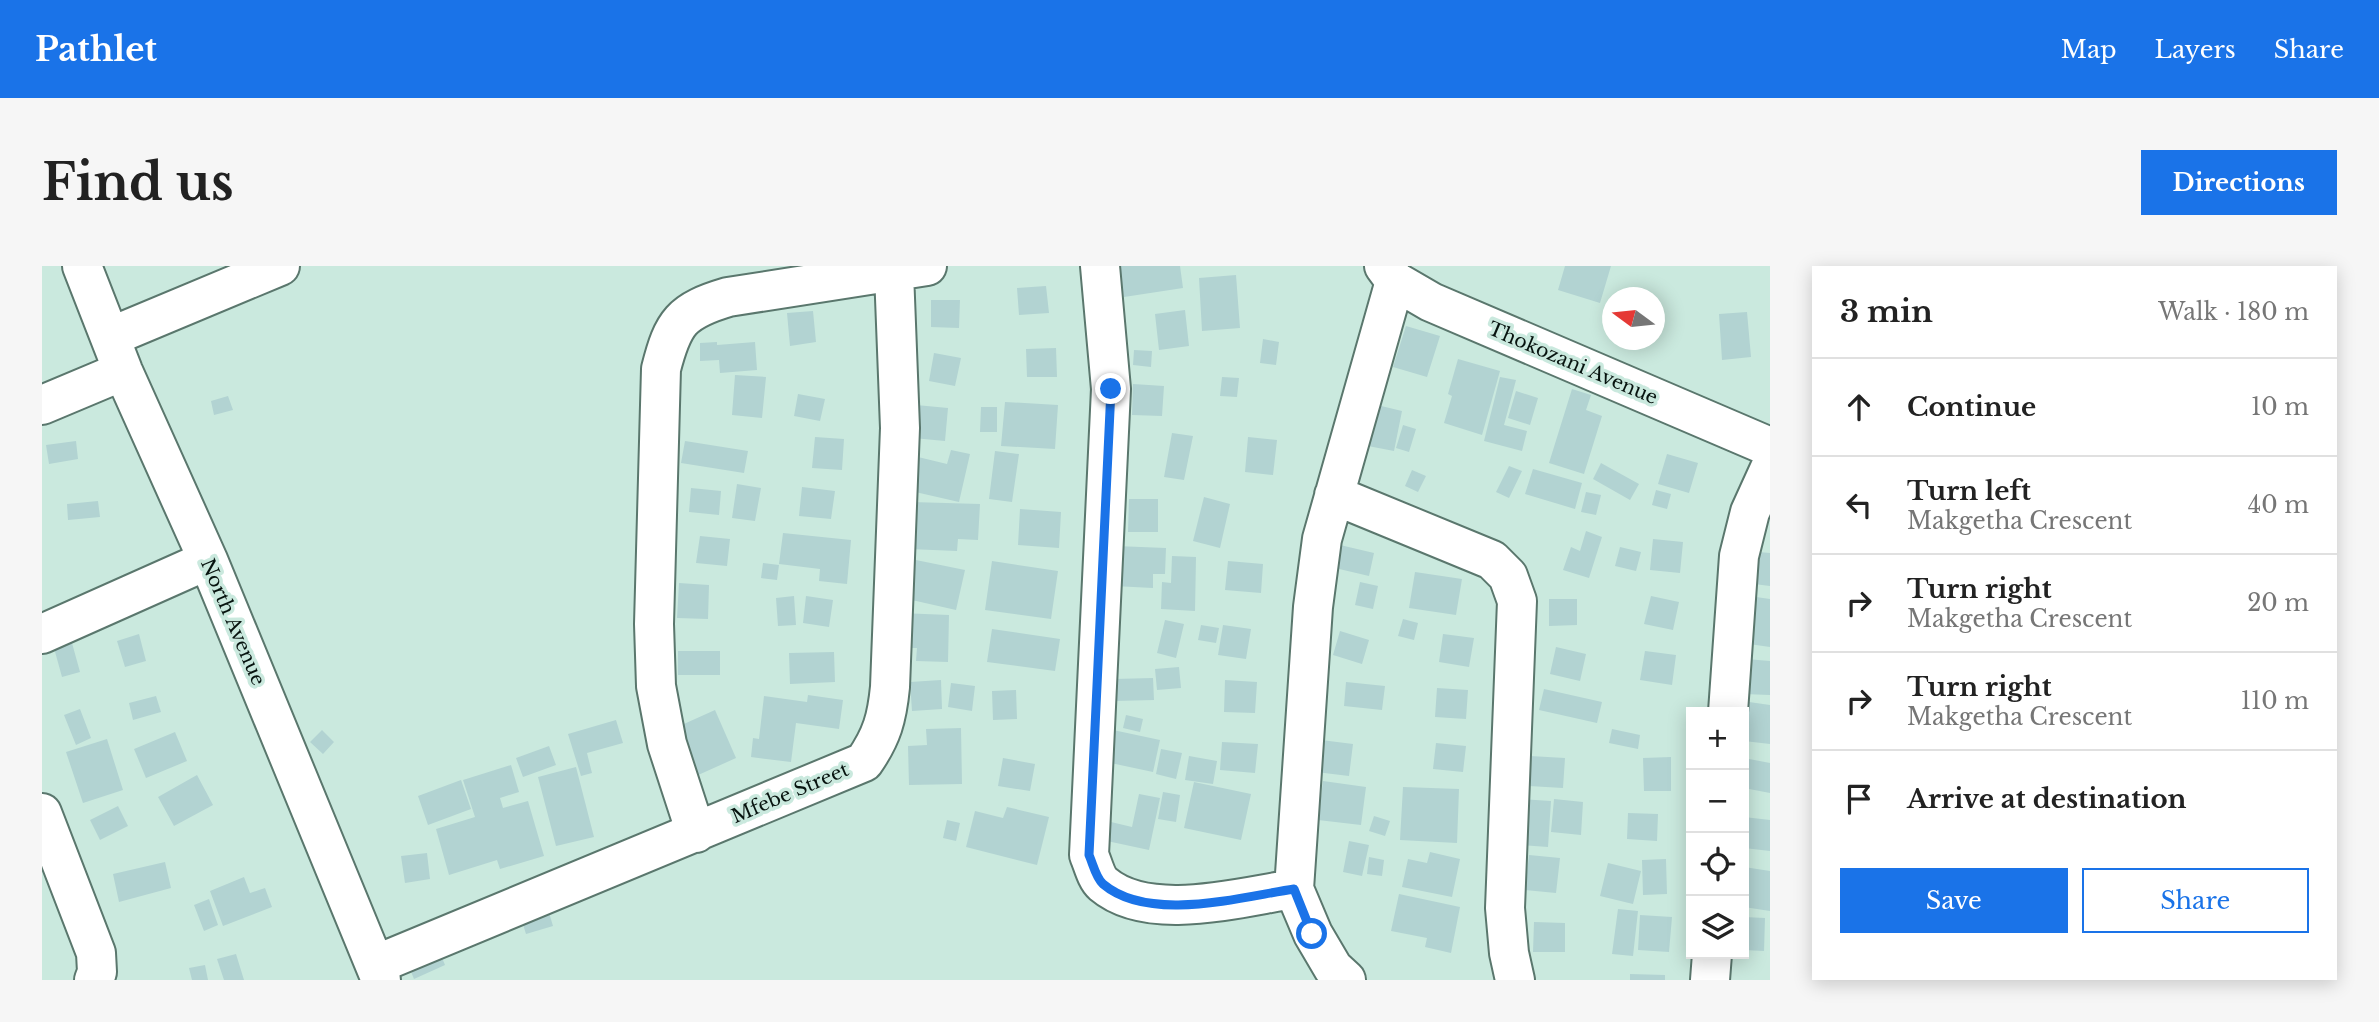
<!DOCTYPE html>
<meta charset="utf-8">
<style>
body{margin:0;font-family:"Libre Baskerville",serif;background:#f6f6f6;color:#222}
.controls{position:absolute;right:21px;bottom:21px;display:grid;overflow:hidden;border-radius:0px;box-shadow:0 4px 18px #0003}
.controls button{width:63px;height:63px;display:grid;place-items:center;padding:0;border:0;border-bottom:2px solid #e0e0e0;background:#fff;color:#222;font:35px sans-serif}
.compass{position:absolute;left:1560px;top:21px;width:63px;height:63px;border-radius:50%;background:#fff;box-shadow:0 4px 18px #0003;rotate:285deg}
.stop{position:absolute;width:21px;height:21px;margin:-16px;border:5px solid #1a73e8;border-radius:50%;background:#fff}
.stop.end{background:#1a73e8;border-color:#fff;box-shadow:0 2px 7px #0008}
.list{margin:0;padding:0;list-style:none}
h2{display:flex;justify-content:space-between;align-items:center;height:91px;margin:0;padding:0 28px;font-size:30px}
h2 small{font-size:23px;font-weight:400;color:#767676}
.list li{display:grid;grid-template-columns:46px 1fr auto;gap:21px;align-items:center;box-sizing:border-box;height:98px;padding:0 28px;border-top:2px solid #e0e0e0}
.list b{display:block;font-size:26px;white-space:nowrap}
.list p{margin:0;font-size:23px;white-space:nowrap;color:#767676}
.list em{font-size:23px;font-style:normal;color:#767676}
.actions{display:flex;gap:14px;padding:21px 28px}
.actions a{flex:1;padding:16px 0;border:2px solid #1a73e8;border-radius:0px;text-align:center;font-size:24px;color:#1a73e8}
.actions .main{background:#1a73e8;color:#fff}
.icon{flex:none;width:38px;height:38px;fill:none;stroke:currentColor;stroke-width:2;stroke-linecap:round;stroke-linejoin:round}
.map{position:relative;flex:none;width:1728px;height:714px;overflow:hidden;border-radius:0px}
header{display:flex;align-items:center;gap:42px;box-sizing:border-box;height:98px;padding:0 35px;background:#1a73e8;color:#fff}
header strong{font-size:33px}
nav{display:flex;gap:38px;margin-inline-start:auto;font-size:24px}
.intro{display:flex;align-items:center;justify-content:space-between;box-sizing:border-box;height:168px;padding:0 42px}
h1{margin:0;font-size:49px}
.button{padding:18px 32px;border-radius:0px;background:#1a73e8;color:#fff;font-size:24px;font-weight:700}
main{display:flex;gap:42px;padding:0 42px}
aside{flex:1;background:#fff;border-radius:0px;box-shadow:0 4px 18px #0003}
.map>svg:first-child{display:block}
.building{fill:#b2d3d2}
.lines{fill:none;stroke-linecap:round;stroke-linejoin:round}
.minor-casing{stroke:#5a776d;stroke-width:42}
.minor{stroke:#fff;stroke-width:38}
.route{stroke:#1a73e8;stroke-width:9}
.labels{text-anchor:middle;dominant-baseline:central;stroke-width:7;stroke-linejoin:round;paint-order:stroke}
.street-label{font-size:19px;fill:#07130f;stroke:#cae9de}
</style>
<header>
<strong>Pathlet</strong>
<nav><a>Map</a><a>Layers</a><a>Share</a></nav>
</header>
<div class="intro"><h1>Find us</h1><a class="button">Directions</a></div>
<main>
<div class="map">
<svg width="1728" height="714" viewBox="0 0 1728 714">
<rect width="100%" height="100%" fill="#cae9de"/>
<path class="building" d="M1076,0h62l3,22 -59,9z
M1523,0h46l-11,37 -42,-13z
M1194,9l4,53 -38,3 -3,-53z
M1004,20l3,27 -30,2 -2,-27z
M889,34h29l-1,28 -28,-1z
M1143,44l4,36 -30,4 -4,-36z
M771,45l3,31 -26,4 -3,-33z
M1705,46l4,45 -29,3 -3,-46z
M1364,60l34,10 -13,41 -34,-10z
M1221,73l16,3 -3,23 -16,-2z
M675,76v3l38,-3 2,28 -37,3 -1,-13 -19,1v-18z
M1014,82l1,29h-30l-1,-28z
M1092,84l18,1 -1,16 -18,-2z
M892,87l27,5 -6,28 -26,-5z
M1416,93l42,12 -18,64 -38,-12 8,-27 -4,-2z
M693,109l31,2 -4,41 -30,-3z
M1180,111l17,1 -2,19 -17,-1z
M1458,111l16,3 -12,45 23,6 -5,20 -38,-10z
M1091,118l31,2 -2,30 -30,-1z
M1530,123l19,6 -5,15 16,6 -18,58 -35,-11z
M1474,125l22,7 -8,27 -22,-7z
M756,128l27,5 -5,22 -26,-5z
M186,130l5,14 -19,5 -3,-14z
M963,136l53,3 -3,44 -54,-3z
M874,139l32,3 -3,33 -32,-3z
M1335,139l25,6 -8,40 -26,-5z
M939,141h16v25h-17z
M1361,159l13,4 -7,23 -13,-4z
M1130,167l21,3 -9,44 -20,-3z
M773,171l29,2 -2,31 -30,-2z
M1206,171l29,3 -4,35 -28,-3z
M34,175l2,18 -29,5 -3,-19z
M643,175l63,10 -4,22 -63,-10z
M909,184l19,4 -11,48 -48,-11 7,-34 29,7z
M953,185l24,3 -7,48 -23,-3z
M1625,188l31,9 -9,30 -31,-9z
M1559,197l38,21 -9,16 -37,-21z
M1467,200l13,5 -13,27 -13,-6z
M1491,203l49,14 -7,26 -50,-15z
M1370,204l14,6 -8,16 -13,-6z
M695,218l24,4 -6,33 -23,-3z
M760,221l33,4 -4,28 -32,-3z
M649,222l30,3 -2,24 -30,-3z
M1614,224l15,4 -4,15 -15,-4z
M1544,226l15,3 -5,20 -15,-3z
M1162,231l26,7 -10,44 -27,-7z
M1087,233h29v33h-30z
M56,235l2,16 -32,3 -1,-16z
M869,236l69,2 -2,36 -20,-1 -1,12 -48,-2z
M978,243l41,3 -2,36 -41,-3z
M1544,265l16,6 -13,41 -26,-8 8,-23 9,4z
M741,267l68,7 -4,44 -28,-3 1,-12 -41,-5z
M658,270l30,3 -3,27 -31,-3z
M1611,273l30,3 -3,31 -30,-3z
M1298,279l34,8 -5,23 -34,-8z
M1074,280l50,2 -1,26h-12v14l-39,-2z
M1578,281l21,5 -5,19 -21,-5z
M1716,286l12,1v33l-16,-2z
M1130,290l24,1 -1,54 -34,-2 1,-27 9,1z
M869,293l54,11 -9,40 -53,-12z
M950,295l66,10 -7,48 -66,-9z
M1186,295l35,3 -2,29 -36,-3z
M721,297l16,2 -2,15 -16,-2z
M1373,306l47,7 -6,36 -47,-7z
M1318,316l18,4 -5,23 -18,-4z
M637,317l30,2 -1,34 -31,-1z
M752,330l2,29 -18,1 -2,-28z
M764,330l27,4 -4,27 -26,-4z
M1609,330l28,6 -6,28 -29,-6z
M1714,331l14,2v48l-21,-3z
M1507,333h28v26l-28,1z
M858,347l49,2 -1,47 -32,-1 1,-13h-18z
M1361,353l15,4 -4,17 -16,-4z
M1123,354l19,4 -8,34 -19,-5z
M1159,359l18,3 -3,15 -18,-3z
M1181,359l28,4 -5,30 -28,-4z
M950,363l68,10 -5,32 -68,-9z
M1298,365l29,9 -7,24 -29,-9z
M97,368l7,27 -21,6 -8,-26z
M1401,368l31,4 -5,29 -30,-5z
M30,377l8,29 -18,5 -8,-29z
M1514,381l30,7 -6,27 -30,-7z
M636,385h42v24h-42z
M1603,385l31,4 -4,30 -32,-5z
M792,386l1,30 -45,2 -1,-31z
M1704,393l24,2v34l-27,-1z
M1137,401l2,21 -24,2 -2,-21z
M1111,412l1,22 -40,1v-22z
M899,414l1,29 -30,2 -2,-29z
M1183,414l32,2 -2,31 -31,-1z
M1304,416l39,4 -3,24 -38,-4z
M909,417l24,3 -3,25 -24,-4z
M1395,422l31,2 -2,29 -31,-2z
M1502,423l58,13 -5,21 -58,-13z
M974,424l1,29 -24,1 -1,-29z
M766,429l35,5 -4,29 -43,-6 -5,39 -40,-5 2,-19 6,1 5,-43 43,6z
M114,430l5,16 -28,8 -4,-17z
M1707,436l21,3v39l-26,-3z
M38,443l11,29 -15,7 -12,-30z
M673,444l21,48 -40,18 -21,-48z
M1084,449l17,4 -3,13 -17,-4z
M574,454l7,23 -36,10 5,20 -11,3 -13,-42z
M919,462l1,56 -53,1 -1,-39 19,-1 -1,-16z
M1570,463l28,6 -2,14 -29,-6z
M280,464l12,12 -11,12 -13,-12z
M1071,464l47,10 -7,32 -47,-10z
M133,466l12,29 -41,17 -12,-29z
M65,473l16,51 -40,13 -17,-51z
M1279,474l32,4 -4,32 -33,-4z
M1180,476l36,2 -3,29 -35,-3z
M1394,477l30,3 -3,26 -30,-3z
M507,480l7,19 -33,12 -7,-19z
M1119,483l21,4 -6,26 -20,-5z
M1147,490l28,5 -4,23 -28,-4z
M1488,490l35,2 -2,30 -34,-2z
M1629,491v34h-27l-1,-33z
M961,492l32,6 -5,27 -32,-5z
M1702,492l26,5v30l-26,-5z
M469,499l8,27 -19,6 3,10 25,-7 16,55 -44,13 -3,-9 -48,15 -13,-46 39,-12 -12,-37z
M534,501l18,70 -38,9 -18,-69z
M155,509l16,30 -39,21 -16,-29z
M419,514l10,29 -43,16 -10,-29z
M1281,515l43,6 -5,38 -43,-5z
M1152,516l57,12 -10,46 -57,-12z
M1361,521l56,2 -2,54 -57,-3z
M1121,526l17,3 -4,27 -18,-3z
M1097,528l21,4 -11,52 -42,-9 4,-19 21,5z
M1480,533l29,2 -3,46 -29,-2z
M1512,533l29,3 -2,33 -30,-3z
M76,540l10,20 -28,14 -10,-20z
M965,541l42,10 -12,48 -71,-18 9,-36 28,7z
M1586,547l30,1 -1,27 -30,-2z
M1332,550l16,5 -5,15 -16,-5z
M1702,551l26,3v31l-26,-3z
M905,554l13,3 -4,18 -13,-3z
M1307,575l20,4 -7,31 -19,-4z
M1388,586l30,7 -8,38 -50,-10 6,-28 19,4z
M385,587l3,26 -25,4 -4,-27z
M1487,589l31,3 -4,35 -31,-3z
M1327,591l15,3 -2,16 -15,-2z
M1624,593l1,35 -24,1 -1,-35z
M123,596l6,26 -52,14 -6,-28z
M1566,597l33,8 -8,33 -33,-8z
M1702,601l26,4v40l-26,-4z
M202,611l6,16 15,-5 7,19 -49,19 -13,-35z
M1357,628l61,13 -9,46 -26,-6 2,-9 -36,-7z
M167,633l9,26 -14,6 -10,-26z
M505,640l6,20 -27,8 -6,-19z
M1576,643l20,2 -5,45 -21,-2z
M1598,649l32,2 -3,35 -31,-2z
M1702,651l21,1 -1,33 -20,-1z
M1492,656l31,1v29h-32z
M396,682l7,17 -31,14 -7,-17z
M194,688l8,26h-20l-7,-21z
M163,699l3,15h-16l-3,-12z
M1588,708l35,1v5h-35z"/>
<g class="lines">
<defs>
<path id="minor" d="M40,0l41,105 85,189 173,420
M1058,0l11,123 -22,466c4,9 7,23 14,29 46,39 137,13 191,5
M1342,0l11,15 36,21 339,145
M68,71l170,-71
M0,139l81,-34
M1292,229l158,65 16,16 9,25 -12,307 4,45 6,27
M0,368l166,-74
M1686,446l11,-156 11,-44 20,-44
M0,547l54,140 1,19 -3,8
M654,567l-29,-89 -11,-58 -2,-62 7,-255c12,-47 20,-58 67,-72l199,-31
M333,699l489,-203c18,-26 23,-44 26,-75l10,-259 -6,-156
M1304,714l-13,-12 -20,-34 -19,-45 19,-282 9,-68 73,-258
M1668,714l2,-26"/>
</defs>
<use href="#minor" class="minor-casing"/>
<use href="#minor" class="minor"/>
</g>
<g class="lines">
<path class="route" d="M1069,123l-22,466c4,9 7,23 14,29 46,39 137,13 191,5l18,45"/>
</g>
<g class="labels">
<g class="street-label">
<text transform="translate(1531 97) rotate(23)">Thokozani Avenue</text>
<text transform="translate(191 356) rotate(67)">North Avenue</text>
<text transform="translate(748 527) rotate(-23)">Mfebe Street</text>
</g>
</g>
</svg>
<div class="controls">
<button>+</button>
<button>−</button>
<button><svg class="icon" aria-label="locate" viewBox="0 0 24 24"><circle cx="12" cy="12" r="6"/><path d="M12 2v4M12 18v4M2 12h4M18 12h4"/></svg></button>
<button><svg class="icon" aria-label="layers" viewBox="0 0 24 24"><path d="M12 4l9 5-9 5-9-5zM3 14l9 5 9-5"/></svg></button>
</div>
<svg class="compass" viewBox="-18 -18 36 36"><path d="M0-13l5 13h-10z" fill="#e53935"/><path d="M0 13l5-13h-10z" fill="#767676"/></svg>
<div class="stop" style="left:1270px;top:668px"></div>
<div class="stop end" style="left:1069px;top:123px"></div>
</div>
<aside>
<h2>3 min<small>Walk · 180 m</small></h2>
<ul class="list">
<li><svg class="icon" aria-label="ahead" viewBox="0 0 24 24"><path d="M12 20V5M6 11l6-6 6 6"/></svg><div><b>Continue</b></div><em>10 m</em></li>
<li><svg class="icon" aria-label="left" viewBox="0 0 24 24"><path d="M17 20v-9H6M10 6l-5 5 5 5"/></svg><div><b>Turn left</b><p>Makgetha Crescent</p></div><em>40 m</em></li>
<li><svg class="icon" aria-label="right" viewBox="0 0 24 24"><path d="M7 20v-9h11M14 6l5 5-5 5"/></svg><div><b>Turn right</b><p>Makgetha Crescent</p></div><em>20 m</em></li>
<li><svg class="icon" aria-label="right" viewBox="0 0 24 24"><path d="M7 20v-9h11M14 6l5 5-5 5"/></svg><div><b>Turn right</b><p>Makgetha Crescent</p></div><em>110 m</em></li>
<li><svg class="icon" aria-label="arrive" viewBox="0 0 24 24"><path d="M6 21V4h12l-3 4 3 4H6"/></svg><div><b>Arrive at destination</b></div></li>
</ul>
<div class="actions"><a class="main">Save</a><a>Share</a></div>
</aside>
</main>
